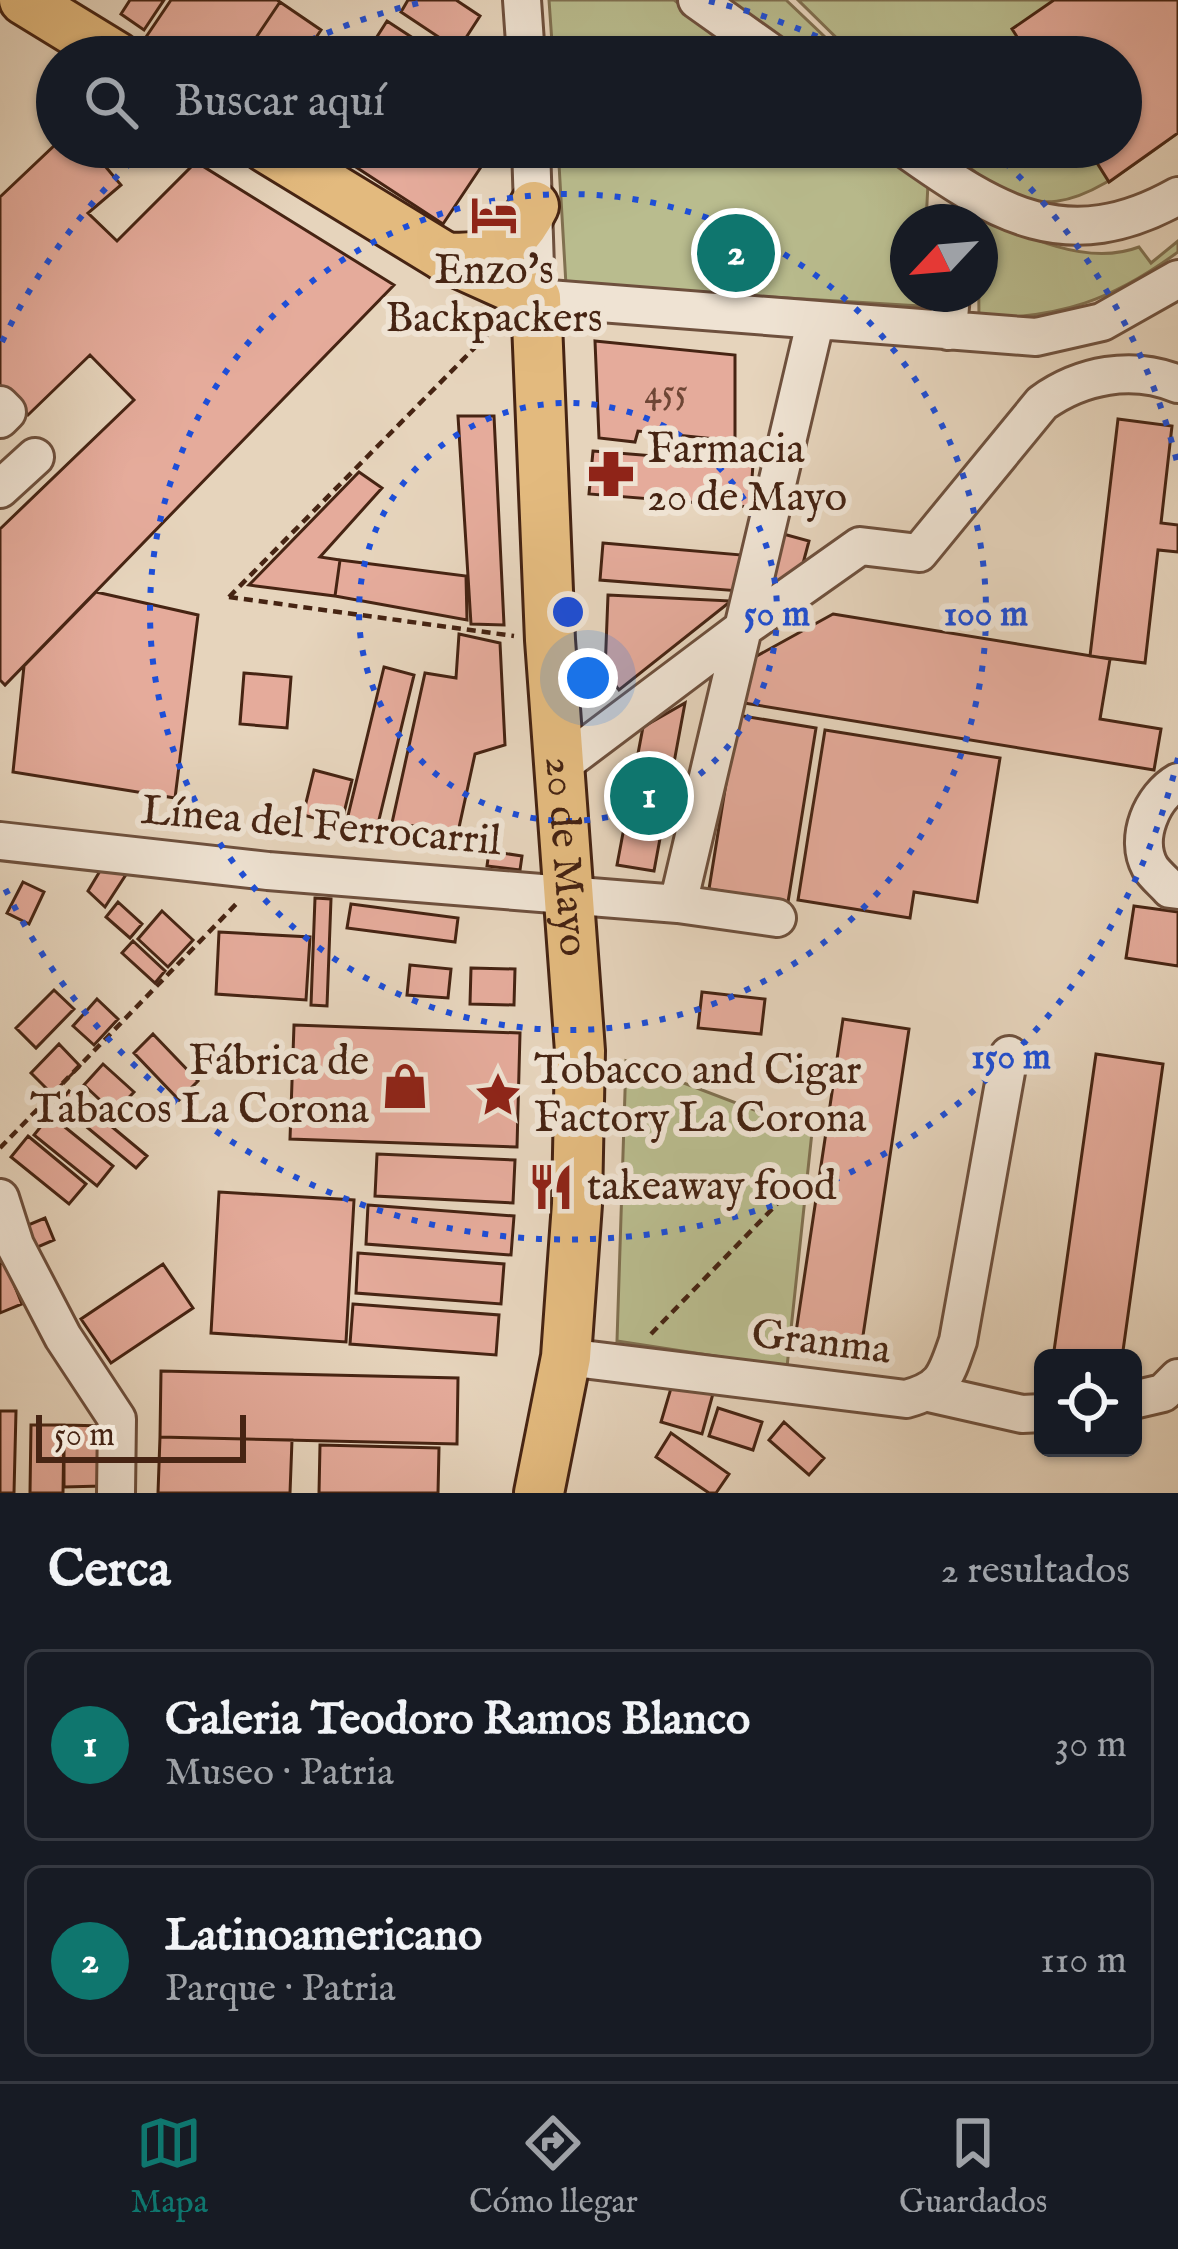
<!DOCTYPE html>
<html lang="es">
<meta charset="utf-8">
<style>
body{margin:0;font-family:"IM FELL English",serif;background:#20242c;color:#f1f3f6}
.controls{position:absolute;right:36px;bottom:36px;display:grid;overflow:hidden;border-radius:18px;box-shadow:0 3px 9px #0004}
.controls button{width:108px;height:108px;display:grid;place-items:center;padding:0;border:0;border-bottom:3px solid #363941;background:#171b24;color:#f1f3f6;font:60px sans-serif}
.compass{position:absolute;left:890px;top:204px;width:108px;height:108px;border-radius:50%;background:#171b24;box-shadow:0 3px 9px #0004;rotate:244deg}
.scale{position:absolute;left:36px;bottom:30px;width:210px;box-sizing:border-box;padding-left:12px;border:6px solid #462413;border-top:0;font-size:33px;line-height:42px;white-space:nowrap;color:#462413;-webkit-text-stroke:9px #efe3d3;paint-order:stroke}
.you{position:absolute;left:588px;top:678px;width:42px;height:42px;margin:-30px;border:9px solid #fff;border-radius:50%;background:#1a73e8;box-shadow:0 0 0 18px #1a73e833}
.badge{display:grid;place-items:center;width:78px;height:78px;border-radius:50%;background:#0f766e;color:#fff;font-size:39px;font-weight:700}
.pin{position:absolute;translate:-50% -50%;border:6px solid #fff;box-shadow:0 3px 12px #0006}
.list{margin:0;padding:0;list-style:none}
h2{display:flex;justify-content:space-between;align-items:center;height:156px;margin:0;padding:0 48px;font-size:51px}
h2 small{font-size:39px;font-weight:400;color:#9ea1a6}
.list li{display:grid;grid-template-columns:78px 1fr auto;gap:36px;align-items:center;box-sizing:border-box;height:192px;margin:0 24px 24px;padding:0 24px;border:3px solid #363941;border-radius:18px}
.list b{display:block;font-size:45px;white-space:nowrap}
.list p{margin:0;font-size:39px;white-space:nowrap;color:#9ea1a6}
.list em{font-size:39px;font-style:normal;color:#9ea1a6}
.icon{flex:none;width:66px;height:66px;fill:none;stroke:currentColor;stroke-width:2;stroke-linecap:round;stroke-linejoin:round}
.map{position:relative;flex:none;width:1178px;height:1493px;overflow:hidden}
.search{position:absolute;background:#171b24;box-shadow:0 3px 9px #0004;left:36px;right:36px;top:36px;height:132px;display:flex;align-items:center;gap:30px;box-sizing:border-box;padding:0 42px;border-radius:66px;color:#9ea1a6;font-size:45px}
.sheet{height:588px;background:#171b24}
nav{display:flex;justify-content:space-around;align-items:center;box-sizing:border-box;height:168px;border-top:3px solid #363941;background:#171b24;font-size:33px;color:#9ea1a6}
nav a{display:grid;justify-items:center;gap:6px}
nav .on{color:#0f766e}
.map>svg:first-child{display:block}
.green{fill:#b9bc8e;stroke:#807050;stroke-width:3}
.building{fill:#e5ab9b;stroke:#462413;stroke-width:3}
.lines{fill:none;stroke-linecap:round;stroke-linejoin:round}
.minor-casing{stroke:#6e503d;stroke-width:42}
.major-casing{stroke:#462413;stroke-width:54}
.path{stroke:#462413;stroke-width:4.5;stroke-dasharray:9 6;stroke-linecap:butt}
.minor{stroke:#efe3d3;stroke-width:36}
.major{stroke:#e3ba7e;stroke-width:48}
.ring{fill:none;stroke:#1d4ed8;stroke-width:6;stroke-dasharray:6 12}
.labels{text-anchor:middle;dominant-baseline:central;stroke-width:12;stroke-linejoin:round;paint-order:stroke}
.number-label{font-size:36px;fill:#6e4635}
.poi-label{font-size:42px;fill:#462413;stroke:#efe3d3;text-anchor:start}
.street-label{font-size:42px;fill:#462413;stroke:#efe3d3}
.centre{fill:#1d4ed8;stroke:#efe3d3;stroke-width:6}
.ring-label{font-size:36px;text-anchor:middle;font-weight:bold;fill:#1d4ed8;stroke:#efe3d3;stroke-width:12;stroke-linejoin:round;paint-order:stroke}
</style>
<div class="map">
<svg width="1178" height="1493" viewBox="0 0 1178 1493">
<rect width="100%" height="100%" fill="#e6d4bc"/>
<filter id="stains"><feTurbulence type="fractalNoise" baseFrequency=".00167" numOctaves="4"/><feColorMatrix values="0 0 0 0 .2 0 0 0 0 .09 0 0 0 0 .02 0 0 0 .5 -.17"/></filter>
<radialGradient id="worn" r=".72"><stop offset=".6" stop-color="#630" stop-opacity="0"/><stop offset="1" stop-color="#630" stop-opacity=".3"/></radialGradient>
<path class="green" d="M549,0h125l79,57h-200z
M711,0h75l60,57h-57z
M798,0h380v133c-93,66 -135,108 -231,14h174v-90h-265z
M558,147h319l51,37 -2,38h-18v72h14l-1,12 -355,-21z
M978,212c46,25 109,55 161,35l12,16 27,-22v11c-67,49 -116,65 -199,67z
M626,1061l186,71 -25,235 -170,-26z"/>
<path class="building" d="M130,0h34l-20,30 -23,-16z
M171,0h106l3,2 -37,55h-67l-30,-20z
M408,0h48l24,16 -22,34 -57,-38z
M1054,0h124v133l-69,49 -22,-35h34v-90h-91l-18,-28z
M280,2l41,28 -18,27h-60z
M387,21l55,36h-78z
M57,143v4h32l32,38 -33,28 29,28 79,-79 198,123 -389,400 -5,-5v-151l134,-129 -44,-45 -62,60 -28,-29v-189z
M340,147h124l21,14 -42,63 -107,-70z
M595,341l140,14v86l-97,-10 -3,11 -36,-4z
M458,416h36l10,209 -33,-1z
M1118,419l54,7 -11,97 17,2v27l-20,-2 -13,113 -55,-7z
M593,451l160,13 -3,43 -161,-13z
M359,472l23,16 -62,69 20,3 -5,36 -86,-11z
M776,532l33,9 -8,30 -20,25 -21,-7z
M603,543l139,12 -3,36 -139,-11z
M340,560l126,16 1,44 -132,-24z
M96,592l102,23 -23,183 -162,-26 11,-106z
M608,595l123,6 -112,89 -14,-18z
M833,614l277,45 -10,60 61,10 -7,41 -416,-68 6,-39z
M459,634l41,9 5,102 -30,9 -17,78 -66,-9 33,-150 31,5z
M384,667l30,8 -37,153 -30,-8z
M244,673l47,4 -4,51 -47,-4z
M685,703l-31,168 -37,-6 26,-138z
M737,715l79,13 -28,174 -79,-13z
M825,730l175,28 -23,144 -63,-10 -4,26 -112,-18z
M314,770l38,10 -11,45 -38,-10z
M489,851l33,5 -2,14 -33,-4z
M100,871l27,2 -22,34 -17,-16z
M23,882l21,10 -15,32 -22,-11z
M315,898l16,1 -4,107 -16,-1z
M118,902l24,22 -12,14 -24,-21z
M351,904l107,14 -3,24 -108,-14z
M1134,906l44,6v54l-52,-8z
M162,911l31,29 -25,27 -30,-28z
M219,932l91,5 -4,63 -90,-6z
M133,941l32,30 -10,12 -33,-30z
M410,965l41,4 -3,29 -41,-3z
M471,968l44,1 -1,36 -44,-1z
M54,990l20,19 -38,39 -20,-20z
M702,992l63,7 -4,35 -63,-6z
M97,999l21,20 -24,26 -21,-19z
M843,1019l66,10 -48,320 -66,-10z
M294,1025l226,8 -3,114 -227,-8z
M153,1034l45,47 -19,19 -45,-47z
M59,1044l21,22 -28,28 -21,-21z
M1096,1054l67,10 -41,294h-69z
M103,1064l31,28 -20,21 -30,-28z
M69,1091l78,65 -11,12 -77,-64z
M50,1115l63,51 -16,20 -63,-51z
M28,1136l58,48 -17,20 -58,-47z
M377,1154l138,6 -2,43 -138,-7z
M219,1192l135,8 -8,142 -135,-9z
M368,1205l146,11 -3,39 -145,-11z
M45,1218l9,22 -28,12 -10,-22z
M358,1253l146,11 -3,40 -145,-11z
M5,1262l17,42 -22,9v-49z
M163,1264l30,44 -82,55 -30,-44z
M353,1304l146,11 -3,40 -146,-11z
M161,1371l297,7 -1,66 -297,-7z
M674,1378l40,12 -12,44 -41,-12z
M718,1408l44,14 -9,28 -44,-14z
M0,1411h16l-2,82h-14z
M784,1422l40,36 -15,17 -40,-35z
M31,1425h33l-1,68h-33z
M64,1425l39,1 -1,60 -38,1z
M671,1433l58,41 -13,19h-7l-53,-36z
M160,1437l132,3 -2,53h-132z
M320,1445l119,3 -1,45h-119z"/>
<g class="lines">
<defs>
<path id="minor" d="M522,0l4,57
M697,0l80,57
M531,147l5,151 500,39 66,-15 76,-43
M903,147c94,67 164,111 275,49
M948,331l3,-37
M0,405l7,7 -7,7
M0,489l35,-32
M559,767l182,-137 119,-84 59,7 123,-150c39,-28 90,-38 136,-19
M1178,782c-26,15 -44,56 -28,85 5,8 14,15 20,22l8,1
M0,841l268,30 410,33 99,14
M678,904l137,-581
M0,1198l15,47 48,92 54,82 -1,74
M566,1357l340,42c38,-10 40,-24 52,-58l51,-286
M929,1393l93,21 21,-1
M1133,1400l30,-7 15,-15"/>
<g id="major">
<path d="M24,0l93,57"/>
<path id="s1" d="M265,147l180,110 91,41 14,342 30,411 -3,153 -11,153 -27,136"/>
<path d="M445,257c44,5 70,-12 89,-51"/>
</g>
</defs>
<use href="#minor" class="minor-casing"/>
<use href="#major" class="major-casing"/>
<path class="path" d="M229,597l270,-274
M229,597l285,39
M0,1148l239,-247
M651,1334l126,-130"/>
<use href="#minor" class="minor"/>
<use href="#major" class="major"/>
</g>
<g class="ring">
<circle cx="568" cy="612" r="209"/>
<circle cx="568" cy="612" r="418"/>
<path d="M1178 758A627 627 0 0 1 2 882M2 342A627 627 0 0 1 144 150M278 56A627 627 0 0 1 427 1M709 1A627 627 0 0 1 858 56M992 150A627 627 0 0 1 1178 466"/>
</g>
<defs>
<symbol id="hotel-bare" viewBox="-9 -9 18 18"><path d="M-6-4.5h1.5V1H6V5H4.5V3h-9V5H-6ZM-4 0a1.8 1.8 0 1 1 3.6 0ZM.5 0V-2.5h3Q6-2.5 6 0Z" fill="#8f2418" stroke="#efe3d3" stroke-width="2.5" paint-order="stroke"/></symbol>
<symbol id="pharmacy-bare" viewBox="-9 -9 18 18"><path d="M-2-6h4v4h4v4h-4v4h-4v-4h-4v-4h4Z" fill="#8f2418" stroke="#efe3d3" stroke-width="2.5" paint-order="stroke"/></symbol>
<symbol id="shop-bare" viewBox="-9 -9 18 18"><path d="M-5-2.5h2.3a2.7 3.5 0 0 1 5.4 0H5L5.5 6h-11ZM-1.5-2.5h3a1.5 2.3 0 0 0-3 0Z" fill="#8f2418" stroke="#efe3d3" stroke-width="2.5" paint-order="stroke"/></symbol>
<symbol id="sight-bare" viewBox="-9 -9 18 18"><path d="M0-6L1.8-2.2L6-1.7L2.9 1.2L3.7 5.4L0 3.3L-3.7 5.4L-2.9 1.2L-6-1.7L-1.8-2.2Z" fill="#8f2418" stroke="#efe3d3" stroke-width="2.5" paint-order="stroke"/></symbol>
<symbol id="restaurant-bare" viewBox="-9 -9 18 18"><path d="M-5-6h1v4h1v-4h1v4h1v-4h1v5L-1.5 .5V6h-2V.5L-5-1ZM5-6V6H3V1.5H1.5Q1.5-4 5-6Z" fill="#8f2418" stroke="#efe3d3" stroke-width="2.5" paint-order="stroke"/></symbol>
</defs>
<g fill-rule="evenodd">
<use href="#hotel-bare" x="461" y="182" width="66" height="66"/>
<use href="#pharmacy-bare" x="578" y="441" width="66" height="66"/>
<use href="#shop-bare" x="372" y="1053" width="66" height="66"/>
<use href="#sight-bare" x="465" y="1062" width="66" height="66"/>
<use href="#restaurant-bare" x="518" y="1154" width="66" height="66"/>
</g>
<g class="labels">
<g class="number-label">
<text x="666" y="393">455</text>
</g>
<g class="poi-label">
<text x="494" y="271" text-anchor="middle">Enzo's<tspan x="494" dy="48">Backpackers</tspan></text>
<text x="647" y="450">Farmacia<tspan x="647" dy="48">20 de Mayo</tspan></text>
<text x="369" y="1062" text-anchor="end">Fábrica de<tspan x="369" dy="48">Tabacos La Corona</tspan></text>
<text x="534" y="1071">Tobacco and Cigar<tspan x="534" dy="48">Factory La Corona</tspan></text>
<text x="587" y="1187">takeaway food</text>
</g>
<g class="street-label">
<text transform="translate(321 827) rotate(5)">Línea del Ferrocarril</text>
<text stroke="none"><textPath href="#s1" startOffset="870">20 de Mayo</textPath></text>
<text transform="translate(821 1343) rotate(7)">Granma</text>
</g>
</g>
<circle cx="568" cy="612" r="18" class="centre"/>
<g class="ring-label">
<text x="777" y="625">50 m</text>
<text x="986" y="625">100 m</text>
<text x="1011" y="1068">150 m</text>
</g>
<rect width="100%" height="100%" filter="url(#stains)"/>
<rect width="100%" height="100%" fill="url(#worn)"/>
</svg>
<div class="controls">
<button><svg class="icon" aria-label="locate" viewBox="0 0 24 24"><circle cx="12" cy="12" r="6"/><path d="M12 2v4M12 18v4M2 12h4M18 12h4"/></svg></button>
</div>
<svg class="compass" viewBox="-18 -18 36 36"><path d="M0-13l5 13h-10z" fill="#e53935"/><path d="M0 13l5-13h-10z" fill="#9ea1a6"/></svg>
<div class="scale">50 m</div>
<div class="you"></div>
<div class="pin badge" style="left:649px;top:796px">1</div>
<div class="pin badge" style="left:736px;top:253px">2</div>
<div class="search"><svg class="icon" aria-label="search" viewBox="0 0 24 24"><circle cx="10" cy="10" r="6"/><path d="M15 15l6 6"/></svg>Buscar aquí</div>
</div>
<section class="sheet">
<h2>Cerca<small>2 resultados</small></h2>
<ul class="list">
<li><span class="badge">1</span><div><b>Galeria Teodoro Ramos Blanco</b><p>Museo · Patria</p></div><em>30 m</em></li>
<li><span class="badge">2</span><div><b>Latinoamericano</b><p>Parque · Patria</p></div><em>110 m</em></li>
</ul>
</section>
<nav>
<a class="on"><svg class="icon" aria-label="map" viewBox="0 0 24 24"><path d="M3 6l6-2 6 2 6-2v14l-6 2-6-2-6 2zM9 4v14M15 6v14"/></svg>Mapa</a>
<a><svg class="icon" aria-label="directions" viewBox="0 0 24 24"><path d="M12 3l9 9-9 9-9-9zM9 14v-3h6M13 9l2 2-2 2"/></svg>Cómo llegar</a>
<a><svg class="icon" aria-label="saved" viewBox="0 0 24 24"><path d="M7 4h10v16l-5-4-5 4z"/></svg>Guardados</a>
</nav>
